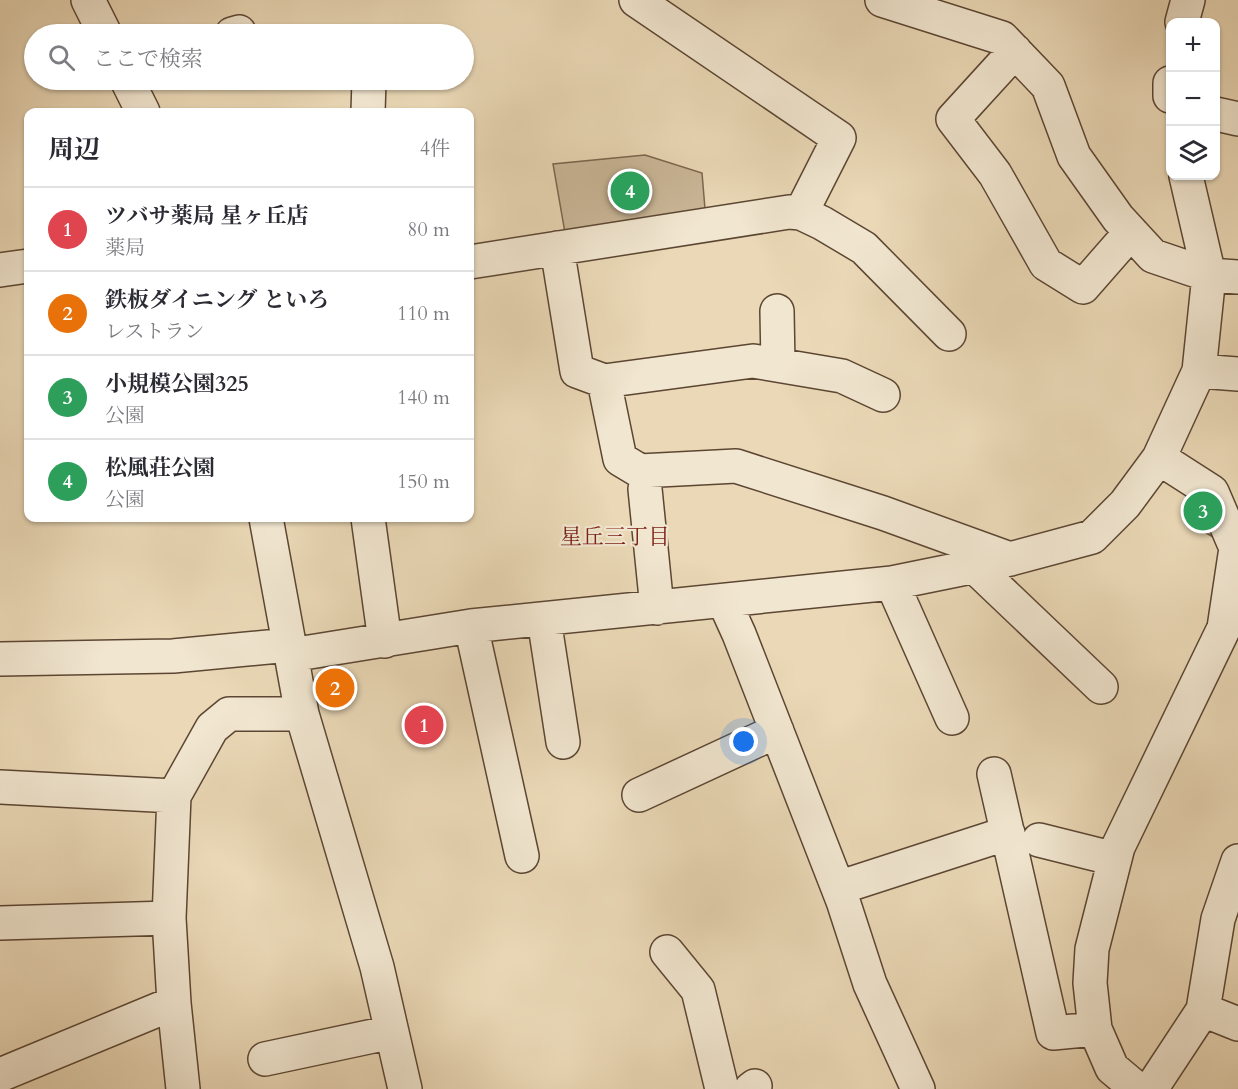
<!DOCTYPE html>
<html lang="ja">
<meta charset="utf-8">
<style>
body{margin:0;font-family:Cardo,"Noto Serif JP",serif;background:#f7f7f7;color:#2b2b33}
.controls{position:absolute;right:18px;top:18px;display:grid;overflow:hidden;border-radius:12px;box-shadow:0 2px 4px #0004}
.controls button{width:54px;height:54px;display:grid;place-items:center;padding:0;border:0;border-bottom:2px solid #e1e1e2;background:#fff;color:#2b2b33;font:30px sans-serif}
.you{position:absolute;left:744px;top:742px;width:21px;height:21px;margin:-15px;border:4px solid #fff;border-radius:50%;background:#1a73e8;box-shadow:0 0 0 9px #1a73e833}
.badge{display:grid;place-items:center;width:39px;height:39px;border-radius:50%;background:#8f2418;color:#fff;font-size:20px;font-weight:700}
.pin{position:absolute;translate:-50% -50%;border:3px solid #fff;box-shadow:0 2px 6px #0006}
.list{margin:0;padding:0;list-style:none}
h2{display:flex;justify-content:space-between;align-items:center;height:78px;margin:0;padding:0 24px;font-size:26px}
h2 small{font-size:20px;font-weight:400;color:#7c7c81}
.list li{display:grid;grid-template-columns:39px 1fr auto;gap:18px;align-items:center;box-sizing:border-box;height:84px;padding:0 24px;border-top:2px solid #e1e1e2}
.list b{display:block;font-size:22px;white-space:nowrap}
.list p{margin:0;font-size:20px;white-space:nowrap;color:#7c7c81}
.list em{font-size:20px;font-style:normal;color:#7c7c81}
.icon{flex:none;width:33px;height:33px;fill:none;stroke:currentColor;stroke-width:2;stroke-linecap:round;stroke-linejoin:round}
.map{position:relative;flex:none;width:1238px;height:1089px;overflow:hidden}
.search{position:absolute;background:#fff;box-shadow:0 2px 4px #0004;left:24px;top:24px;width:450px;height:66px;display:flex;align-items:center;gap:15px;box-sizing:border-box;padding:0 21px;border-radius:33px;color:#7c7c81;font-size:22px}
.panel{position:absolute;background:#fff;box-shadow:0 2px 4px #0004;left:24px;top:108px;width:450px;height:414px;border-radius:12px}
.map>svg:first-child{display:block}
.green{fill:#cab798;stroke:#7c6650;stroke-width:1.5}
.lines{fill:none;stroke-linecap:round;stroke-linejoin:round}
.minor-casing{stroke:#5c4633;stroke-width:36}
.minor{stroke:#f1e6d0;stroke-width:33}
.labels{text-anchor:middle;dominant-baseline:central;stroke-width:4.5;stroke-linejoin:round;paint-order:stroke}
.neighbourhood-label{font-size:22px;fill:#7a1f14;stroke:#f1e6d0}
</style>
<div class="map">
<svg width="1238" height="1089" viewBox="0 0 1238 1089">
<rect width="100%" height="100%" fill="#ead8b6"/>
<filter id="stains"><feTurbulence type="fractalNoise" baseFrequency=".00333" numOctaves="4"/><feColorMatrix values="0 0 0 0 .2 0 0 0 0 .09 0 0 0 0 .02 0 0 0 .5 -.17"/></filter>
<radialGradient id="worn" r=".72"><stop offset=".6" stop-color="#630" stop-opacity="0"/><stop offset="1" stop-color="#630" stop-opacity=".3"/></radialGradient>
<path class="green" d="M645,155l57,18 3,36 -140,24 -12,-69z
M1190,493l20,4 12,45 -32,-18z"/>
<g class="lines">
<defs>
<path id="minor" d="M88,0l17,34
M636,0l203,138 -38,75
M882,0l120,38 46,48 26,70 44,62 35,38 56,19 29,2
M1182,22l6,-22
M232,34l7,-2
M1015,51l-62,68 42,55 51,90 37,23 48,-55
M127,80l16,32
M1170,83v13
M368,112l1,-32
M1216,114l22,5
M557,248l20,123 27,10 16,78 20,12 96,-5 147,47 127,46
M470,262l319,-50 12,1 21,10 42,25 85,86
M0,270l28,-4
M777,311l1,54
M1199,371l39,3
M604,381l149,-20 89,15 41,19
M645,489l12,119
M266,518l36,196 75,253 28,122
M368,518l17,123
M975,567l126,120
M892,583l60,135
M724,601l15,33 104,267 27,83 48,105
M544,619l19,123
M471,626l51,230
M291,655l180,-29 421,-43 118,-24 82,-22 33,-33 34,-46 40,-87 10,-96 -23,-99
M0,659l173,-3 116,-11
M994,774l59,259 42,-4
M0,787l174,9
M639,795l138,-64
M1039,840l76,19
M838,888l170,-55
M0,923l169,-5
M667,952l31,38 24,99
M1203,1010l35,14
M265,1059l127,-27
M0,1075l174,-72
M183,1089l-9,-86 -5,-85 5,-122 38,-68 17,-14h73
M751,1089l4,-3
M1137,1089l-25,-21 -17,-39 -5,-46 2,-34 26,-102 106,-219 12,-80 -24,-56 -53,-34
M1151,1089l52,-79 15,-91 20,-58"/>
</defs>
<use href="#minor" class="minor-casing"/>
<use href="#minor" class="minor"/>
</g>
<g class="labels">
<g class="neighbourhood-label">
<text x="615" y="537">星丘三丁目</text>
</g>
</g>
<rect width="100%" height="100%" filter="url(#stains)"/>
<rect width="100%" height="100%" fill="url(#worn)"/>
</svg>
<div class="controls">
<button>+</button>
<button>−</button>
<button><svg class="icon" aria-label="layers" viewBox="0 0 24 24"><path d="M12 4l9 5-9 5-9-5zM3 14l9 5 9-5"/></svg></button>
</div>
<div class="you"></div>
<div class="pin badge" style="left:424px;top:725px;background:#e0444e">1</div>
<div class="pin badge" style="left:335px;top:688px;background:#e8710a">2</div>
<div class="pin badge" style="left:1203px;top:511px;background:#2e9e5b">3</div>
<div class="pin badge" style="left:630px;top:191px;background:#2e9e5b">4</div>
<div class="search"><svg class="icon" aria-label="search" viewBox="0 0 24 24"><circle cx="10" cy="10" r="6"/><path d="M15 15l6 6"/></svg>ここで検索</div>
<section class="panel">
<h2>周辺<small>4件</small></h2>
<ul class="list">
<li><span class="badge" style="background:#e0444e">1</span><div><b>ツバサ薬局 星ヶ丘店</b><p>薬局</p></div><em>80 m</em></li>
<li><span class="badge" style="background:#e8710a">2</span><div><b>鉄板ダイニング といろ</b><p>レストラン</p></div><em>110 m</em></li>
<li><span class="badge" style="background:#2e9e5b">3</span><div><b>小規模公園325</b><p>公園</p></div><em>140 m</em></li>
<li><span class="badge" style="background:#2e9e5b">4</span><div><b>松風荘公園</b><p>公園</p></div><em>150 m</em></li>
</ul>
</section>
</div>
